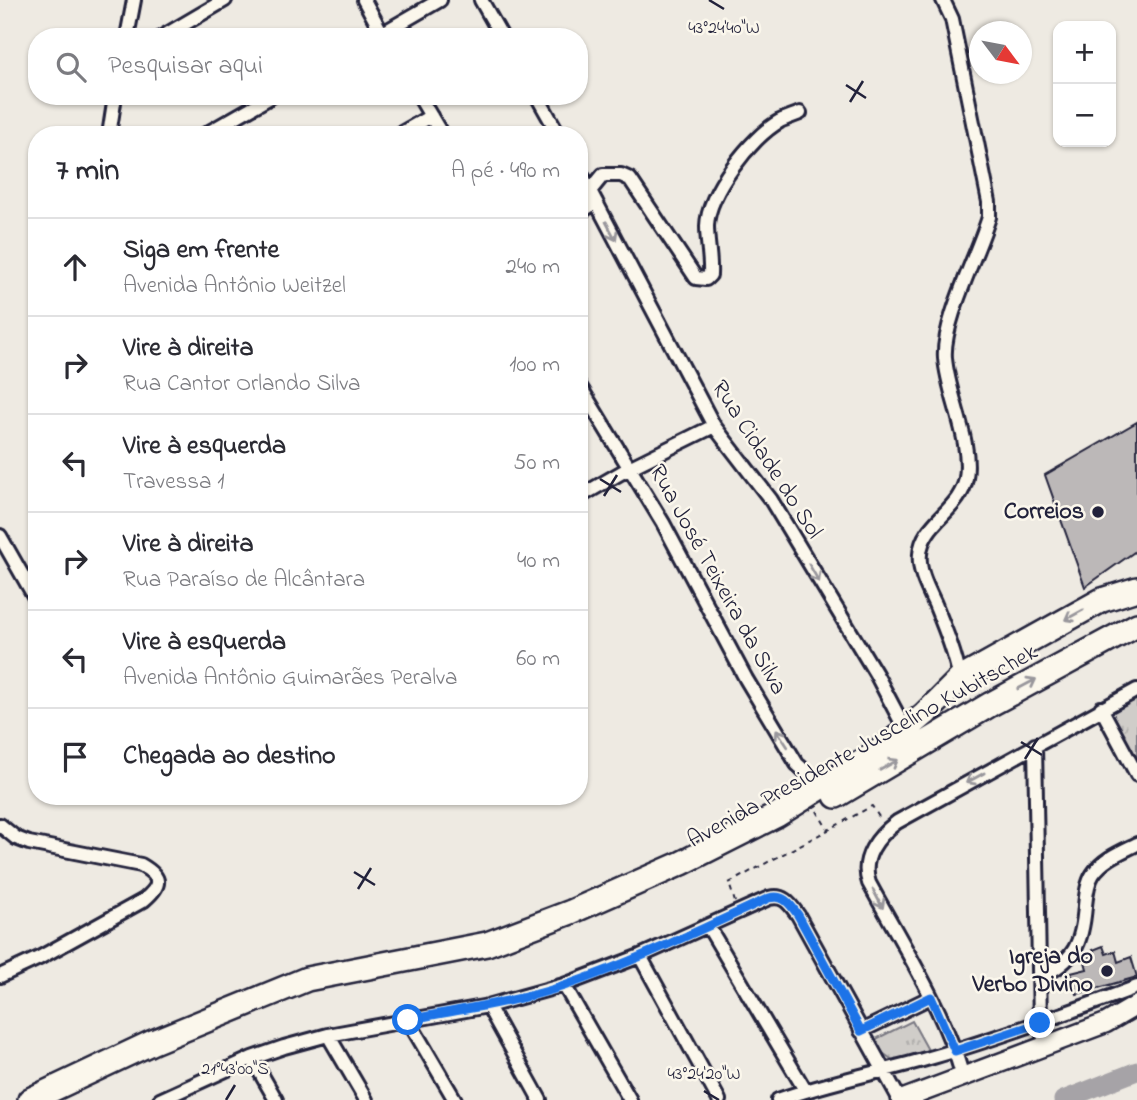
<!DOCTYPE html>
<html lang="pt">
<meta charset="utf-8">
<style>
body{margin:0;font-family:"Indie Flower",sans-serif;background:#f7f7f7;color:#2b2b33}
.controls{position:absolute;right:21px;top:21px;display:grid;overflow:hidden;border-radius:14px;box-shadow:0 2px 5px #0004}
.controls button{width:63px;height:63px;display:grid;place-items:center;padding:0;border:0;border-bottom:2px solid #e1e1e2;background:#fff;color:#2b2b33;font:35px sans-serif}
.compass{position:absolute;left:969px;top:21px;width:63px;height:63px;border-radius:50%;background:#fff;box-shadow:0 2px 5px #0004;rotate:122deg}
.stop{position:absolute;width:21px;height:21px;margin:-16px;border:5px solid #1a73e8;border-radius:50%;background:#fff}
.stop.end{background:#1a73e8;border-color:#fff;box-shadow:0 2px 7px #0008}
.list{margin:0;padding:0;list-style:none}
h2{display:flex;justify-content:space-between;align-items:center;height:91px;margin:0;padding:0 28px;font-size:30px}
h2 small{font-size:23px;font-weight:400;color:#7c7c81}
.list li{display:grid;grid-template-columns:46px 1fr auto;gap:21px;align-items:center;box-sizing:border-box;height:98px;padding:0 28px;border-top:2px solid #e1e1e2}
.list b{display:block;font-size:26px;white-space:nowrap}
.list p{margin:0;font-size:23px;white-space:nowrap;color:#7c7c81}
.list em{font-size:23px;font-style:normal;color:#7c7c81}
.icon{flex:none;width:38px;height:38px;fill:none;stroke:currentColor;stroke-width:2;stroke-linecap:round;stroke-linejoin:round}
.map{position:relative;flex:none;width:1137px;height:1100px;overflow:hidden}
.search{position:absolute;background:#fff;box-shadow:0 2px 5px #0004;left:28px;top:28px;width:560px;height:77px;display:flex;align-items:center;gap:18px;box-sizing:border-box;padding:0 24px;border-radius:28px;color:#7c7c81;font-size:26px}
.panel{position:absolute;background:#fff;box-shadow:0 2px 5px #0004;left:28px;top:126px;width:560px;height:679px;border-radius:28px}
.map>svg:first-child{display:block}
.park{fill:url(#park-tufts);stroke:#797882;stroke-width:2}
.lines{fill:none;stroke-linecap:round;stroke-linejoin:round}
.river{stroke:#a6a3a7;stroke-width:19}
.building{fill:#bcb8b8;stroke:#22223b;stroke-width:2}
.street-casing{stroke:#22223b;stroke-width:18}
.secondary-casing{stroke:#22223b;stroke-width:23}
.highway-casing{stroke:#22223b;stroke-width:28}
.path{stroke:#22223b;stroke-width:2;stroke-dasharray:5 5;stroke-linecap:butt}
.street{stroke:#fbf7ec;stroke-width:12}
.secondary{stroke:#fbf7ec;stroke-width:18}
.highway{stroke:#fbf7ec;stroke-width:23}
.oneway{stroke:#99979c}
.route{stroke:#1a73e8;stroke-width:9}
.ticks{fill:none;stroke:#22223b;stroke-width:2.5}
.poi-dot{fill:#22223b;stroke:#fbf7ec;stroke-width:2.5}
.labels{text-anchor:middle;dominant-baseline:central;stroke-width:5;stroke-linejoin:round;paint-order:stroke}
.street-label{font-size:24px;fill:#22223b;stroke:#fbf7ec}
.poi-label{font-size:24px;font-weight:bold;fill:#22223b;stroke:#fbf7ec;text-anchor:end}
.ticks-label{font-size:18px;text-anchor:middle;fill:#22223b;stroke:#fbf7ec;stroke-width:5;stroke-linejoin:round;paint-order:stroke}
</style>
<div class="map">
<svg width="1137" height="1100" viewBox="0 0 1137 1100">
<defs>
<pattern id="park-tufts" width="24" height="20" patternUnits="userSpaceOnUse" patternTransform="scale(1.75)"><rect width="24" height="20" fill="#d0cdc9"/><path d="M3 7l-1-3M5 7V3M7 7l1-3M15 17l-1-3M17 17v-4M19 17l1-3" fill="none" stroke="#b2b0ae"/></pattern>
</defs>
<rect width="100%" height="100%" fill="#eeeae2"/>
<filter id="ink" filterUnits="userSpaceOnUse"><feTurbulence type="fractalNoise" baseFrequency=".0143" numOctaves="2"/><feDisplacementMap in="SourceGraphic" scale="14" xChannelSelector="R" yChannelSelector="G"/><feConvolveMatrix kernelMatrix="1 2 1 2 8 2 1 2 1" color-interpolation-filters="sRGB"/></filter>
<g filter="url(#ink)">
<path class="park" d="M1137,690v78l-32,-62z
M912,1021l16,29 -34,11 -14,-10 -6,-11z"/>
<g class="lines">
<path class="river" d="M1063,1100l74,-29"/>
</g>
<path class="building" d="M1137,422v128l-52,37 -40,-112z
M1103,946l3,8 9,-3 3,11 13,-5 6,20 -60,17 -6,-21 16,-4 -3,-11 12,-2 -3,-6z"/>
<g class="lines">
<defs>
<path id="street" d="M364,0l20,37
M481,0l21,37
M943,0l9,19 37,183v15c-11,37 -47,105 -44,141 3,38 27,82 21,120 -5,32 -44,44 -46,76 -2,17 8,35 15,50 10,25 20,49 25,75
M127,37l7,-37
M162,37l63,-37
M376,37l64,-37
M419,96l23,39
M537,96l22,39
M109,135l6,-39
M204,135l68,-39
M398,135l33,-19
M579,170l135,256 57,74 105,174 30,57
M590,191l13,-16h18l9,4 66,99 10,1 4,-4c1,-17 -3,-33 -3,-49 1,-33 44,-89 73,-105 6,-3 13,-5 20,-8
M579,213l17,-11
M579,385l84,138 83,156 51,85 11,10 22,9
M579,497l52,-30 83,-41
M0,536l37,65
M1101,708l36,67
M1035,745l5,278 6,23
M0,825l16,13 13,5 112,22c21,12 21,20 3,35l-105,58 -39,18
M708,926l97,164
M640,956l79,144
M1039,978c36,-18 43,-34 46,-72 1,-10 2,-23 8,-32 10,-15 28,-22 44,-30
M564,985l66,115
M488,1006l52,94
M408,1020l47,80
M861,1031l70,-34
M328,1035l38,65
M252,1058l24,42
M963,1077c-20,-70 -60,-131 -94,-194 -9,-25 9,-47 28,-61l240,-132
M160,1100l92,-42 32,-11 44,-12 160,-29 76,-21 76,-29 129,-58c15,-4 21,6 29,17l102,185
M778,1100c50,-18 104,-28 155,-43 69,-20 137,-45 204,-70"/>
<path id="secondary" d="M901,1100l205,-77 31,-18"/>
<path id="highway" d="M836,796l155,-92 146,-79
M30,1100l123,-58 154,-63 180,-35 84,-32 111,-49 95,-48 110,-69 38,-32 35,-35 142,-79 35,-11"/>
</defs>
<use href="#street" class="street-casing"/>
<use href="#secondary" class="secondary-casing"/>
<use href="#highway" class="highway-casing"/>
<path class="path" d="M817,811l11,19 44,-24 9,14
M735,902l-6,-19 99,-53"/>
<use href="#street" class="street"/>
<use href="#secondary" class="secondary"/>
<use href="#highway" class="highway"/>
</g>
<defs><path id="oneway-shaft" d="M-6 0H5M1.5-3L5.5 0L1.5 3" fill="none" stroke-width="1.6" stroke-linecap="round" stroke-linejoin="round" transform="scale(1.75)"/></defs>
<g class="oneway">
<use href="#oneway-shaft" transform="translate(611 231) rotate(62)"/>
<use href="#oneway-shaft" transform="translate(814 573) rotate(60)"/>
<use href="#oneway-shaft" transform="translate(1074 615) rotate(151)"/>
<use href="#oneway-shaft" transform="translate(1027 684) rotate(-28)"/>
<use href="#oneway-shaft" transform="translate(782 738) rotate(-123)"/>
<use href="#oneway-shaft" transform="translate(889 765) rotate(-30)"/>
<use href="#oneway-shaft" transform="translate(975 778) rotate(151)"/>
<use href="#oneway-shaft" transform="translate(878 899) rotate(62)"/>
</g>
</g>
<g class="lines" filter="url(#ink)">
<path class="route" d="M408,1020c52,-11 105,-17 156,-34 70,-24 138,-57 205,-88 15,-4 21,6 29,17l63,116 70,-34 24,54 85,-28"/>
</g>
<path class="ticks" d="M709,0l15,9M846,85l20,13M850,102l13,-21M600,479l21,13M604,496l13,-21M1021,742l21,13M1025,759l13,-21M354,872l21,13M358,889l13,-21M704,1091l15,9M226,1100l9,-15"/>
<g class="poi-dot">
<circle cx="1098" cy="512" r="7"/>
<circle cx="1107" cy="971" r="7"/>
</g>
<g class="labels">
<g class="street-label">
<text transform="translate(766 460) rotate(57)">Rua Cidade do Sol</text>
<text transform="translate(717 580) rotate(61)">Rua José Teixeira da Silva</text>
<text transform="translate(863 747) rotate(-29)">Avenida Presidente Juscelino Kubitschek</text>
</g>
<g class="poi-label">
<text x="1084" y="512">Correios</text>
<text x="1093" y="957">Igreja do<tspan x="1093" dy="28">Verbo Divino</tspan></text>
</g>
</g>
<g class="ticks-label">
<text x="724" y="33">43°24'40"W</text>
<text x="235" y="1074">21°43'00"S</text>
<text x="704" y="1079">43°24'20"W</text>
</g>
</svg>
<div class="controls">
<button>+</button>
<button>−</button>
</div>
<svg class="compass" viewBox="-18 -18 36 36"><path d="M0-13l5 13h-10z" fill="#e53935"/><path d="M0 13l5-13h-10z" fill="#7c7c81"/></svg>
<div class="stop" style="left:408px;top:1020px"></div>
<div class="stop end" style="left:1040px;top:1023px"></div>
<div class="search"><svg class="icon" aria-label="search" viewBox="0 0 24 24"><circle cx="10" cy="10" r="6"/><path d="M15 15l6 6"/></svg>Pesquisar aqui</div>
<section class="panel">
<h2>7 min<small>A pé · 490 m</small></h2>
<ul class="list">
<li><svg class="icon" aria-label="ahead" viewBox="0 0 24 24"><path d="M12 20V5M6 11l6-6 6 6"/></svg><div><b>Siga em frente</b><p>Avenida Antônio Weitzel</p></div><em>240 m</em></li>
<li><svg class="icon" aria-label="right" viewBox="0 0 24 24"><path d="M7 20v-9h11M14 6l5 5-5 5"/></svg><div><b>Vire à direita</b><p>Rua Cantor Orlando Silva</p></div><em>100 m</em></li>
<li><svg class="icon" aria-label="left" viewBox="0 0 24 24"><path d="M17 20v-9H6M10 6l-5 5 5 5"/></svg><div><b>Vire à esquerda</b><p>Travessa 1</p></div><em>50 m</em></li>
<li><svg class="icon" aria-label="right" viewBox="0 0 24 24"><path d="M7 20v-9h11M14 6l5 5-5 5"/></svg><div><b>Vire à direita</b><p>Rua Paraíso de Alcântara</p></div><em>40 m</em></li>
<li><svg class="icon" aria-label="left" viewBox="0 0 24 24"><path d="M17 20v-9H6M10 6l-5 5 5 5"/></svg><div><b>Vire à esquerda</b><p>Avenida Antônio Guimarães Peralva</p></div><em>60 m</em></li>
<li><svg class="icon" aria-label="arrive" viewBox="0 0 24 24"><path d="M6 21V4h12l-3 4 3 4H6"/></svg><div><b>Chegada ao destino</b></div></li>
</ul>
</section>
</div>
